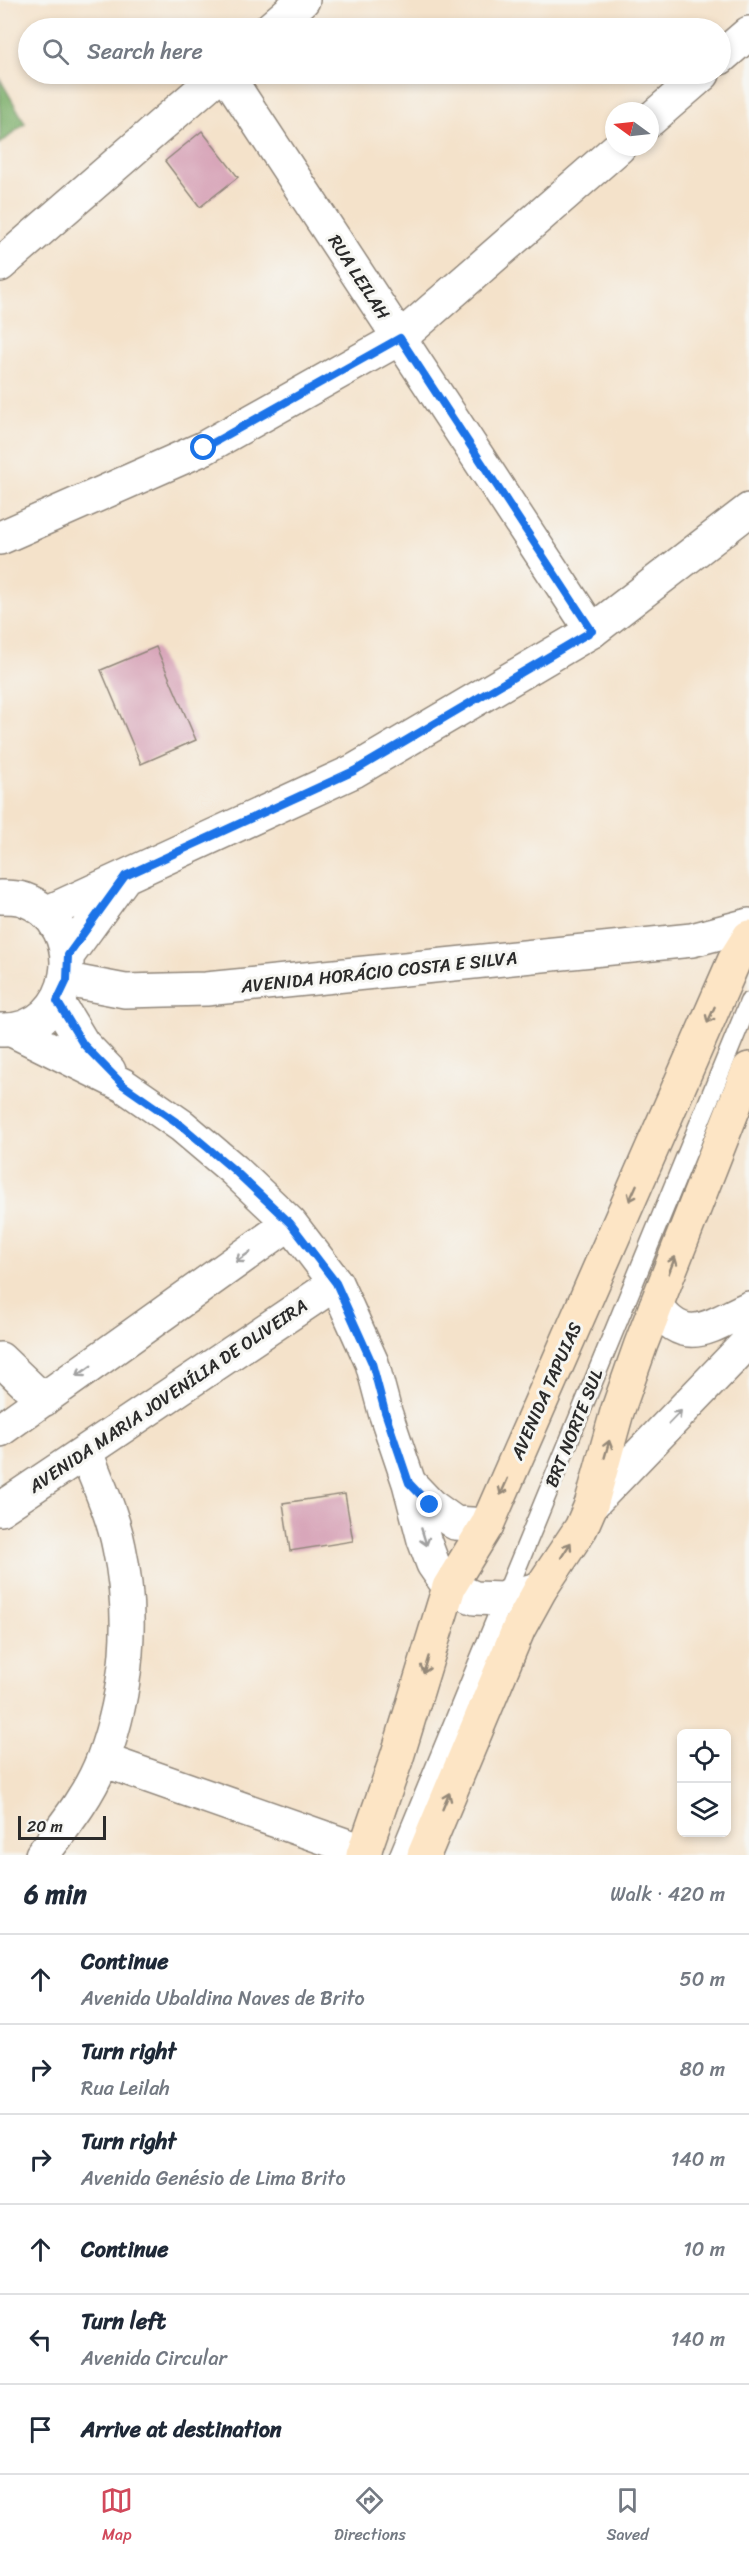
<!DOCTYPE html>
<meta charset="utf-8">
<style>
body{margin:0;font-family:Sriracha,sans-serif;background:#f2f2f3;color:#1f2937}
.controls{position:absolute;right:18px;bottom:18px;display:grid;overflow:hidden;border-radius:9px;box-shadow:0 3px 9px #0003}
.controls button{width:54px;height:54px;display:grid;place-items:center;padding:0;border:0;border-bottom:2px solid #e0e1e3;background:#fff;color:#1f2937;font:30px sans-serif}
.compass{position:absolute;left:605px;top:102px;width:54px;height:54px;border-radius:50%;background:#fff;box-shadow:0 3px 9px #0003;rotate:285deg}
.scale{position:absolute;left:18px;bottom:15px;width:88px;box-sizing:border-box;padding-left:6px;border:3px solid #2b2b2b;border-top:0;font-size:16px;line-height:21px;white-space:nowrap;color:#2b2b2b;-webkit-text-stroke:4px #f6f6f2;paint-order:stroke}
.stop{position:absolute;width:18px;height:18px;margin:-14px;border:4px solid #1a73e8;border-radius:50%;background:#fff}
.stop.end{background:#1a73e8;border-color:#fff;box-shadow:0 2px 6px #0008}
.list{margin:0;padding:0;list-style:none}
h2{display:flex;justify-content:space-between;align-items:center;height:78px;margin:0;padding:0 24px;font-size:26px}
h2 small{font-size:20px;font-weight:400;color:#747a83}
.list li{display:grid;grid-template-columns:39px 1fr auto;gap:18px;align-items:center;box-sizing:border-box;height:90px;padding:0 24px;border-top:2px solid #e0e1e3}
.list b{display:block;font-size:22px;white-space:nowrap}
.list p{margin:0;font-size:20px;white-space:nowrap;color:#747a83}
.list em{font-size:20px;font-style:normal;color:#747a83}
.icon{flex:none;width:33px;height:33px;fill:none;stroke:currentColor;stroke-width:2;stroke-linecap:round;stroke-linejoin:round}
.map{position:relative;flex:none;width:749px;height:1855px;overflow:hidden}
.search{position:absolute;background:#fff;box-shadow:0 3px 9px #0003;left:18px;right:18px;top:18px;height:66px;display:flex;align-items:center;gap:15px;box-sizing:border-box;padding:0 21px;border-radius:33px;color:#747a83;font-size:22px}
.sheet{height:618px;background:#fff}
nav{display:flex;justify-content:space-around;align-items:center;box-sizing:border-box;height:84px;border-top:2px solid #e0e1e3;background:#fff;font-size:16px;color:#747a83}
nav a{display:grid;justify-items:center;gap:3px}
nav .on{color:#d1495b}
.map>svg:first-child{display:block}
.forest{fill:#7aad68;stroke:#526c4a;stroke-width:1.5}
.building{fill:#d8a6b9}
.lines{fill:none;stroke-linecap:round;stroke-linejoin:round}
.service-casing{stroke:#90867a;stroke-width:21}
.minor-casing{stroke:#90867a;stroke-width:36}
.tertiary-casing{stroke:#90867a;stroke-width:36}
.secondary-casing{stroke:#90867a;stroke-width:36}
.service{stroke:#fff;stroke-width:18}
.minor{stroke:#fff;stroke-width:33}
.tertiary{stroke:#fff;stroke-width:33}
.secondary{stroke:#fde5c5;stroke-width:33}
.oneway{stroke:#948878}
.oneway2{stroke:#a0a0a0}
.route{stroke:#1a73e8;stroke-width:8}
.labels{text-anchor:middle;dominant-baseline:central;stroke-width:6;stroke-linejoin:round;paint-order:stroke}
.street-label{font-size:18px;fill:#2b2b2b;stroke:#f6f6f2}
</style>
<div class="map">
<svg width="749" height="1855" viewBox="0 0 749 1855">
<rect width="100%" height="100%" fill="#f6f6f2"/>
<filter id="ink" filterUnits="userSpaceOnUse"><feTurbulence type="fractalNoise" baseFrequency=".0167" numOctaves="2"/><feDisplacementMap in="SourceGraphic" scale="12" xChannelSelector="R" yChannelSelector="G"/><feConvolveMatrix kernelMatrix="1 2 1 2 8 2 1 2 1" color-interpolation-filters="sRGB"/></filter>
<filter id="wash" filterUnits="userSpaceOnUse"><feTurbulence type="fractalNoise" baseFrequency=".008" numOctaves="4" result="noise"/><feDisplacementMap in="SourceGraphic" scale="24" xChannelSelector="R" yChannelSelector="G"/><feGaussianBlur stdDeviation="1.35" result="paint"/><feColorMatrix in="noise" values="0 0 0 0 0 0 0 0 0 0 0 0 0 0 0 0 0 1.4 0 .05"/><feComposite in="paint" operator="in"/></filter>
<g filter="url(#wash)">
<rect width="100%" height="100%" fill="#f4e2ca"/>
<path class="forest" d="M0,79l25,44 -25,21z"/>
<g id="blocks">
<path class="building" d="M202,131l36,46 -38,30 -35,-46z
M156,647l40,93 -55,24 -40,-94z
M345,1494l8,47 -63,10 -7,-48z"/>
</g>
</g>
<g filter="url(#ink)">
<use href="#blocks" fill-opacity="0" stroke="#90867a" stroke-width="1.5"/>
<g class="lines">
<defs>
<path id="service" d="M399,1855l350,-853"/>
<path id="minor" d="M720,58l29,-25
M226,74l366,557
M650,120l53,-46
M0,538l204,-90 196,-110 219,-191
M67,980l58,11 81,-2 486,-49 57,-15
M57,1001l26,43 26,27
M12,1030l111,55 59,41 52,44 56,53 46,60 36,80 13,49 24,71 15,57 9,24 16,23 26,11 27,1 39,-11
M656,1306c30,43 55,19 93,2
M0,1359l43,41
M0,1430l290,-207
M409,1483l21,22 25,18 32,2
M591,1505l158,-164
M0,1509l336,-226
M103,1760l262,92
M42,1855c23,-30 48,-61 61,-96 25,-67 31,-143 16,-212 -6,-32 -22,-65 -33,-95"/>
<path id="tertiary" d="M271,28l32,-28
M0,265l220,-191
M0,897c7,0 16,0 23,2 70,25 52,135 -23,131
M46,913l308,-142 238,-140 157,-121
M68,955l56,-77"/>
<path id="secondary" d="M363,1855l34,-98 52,-170 38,-62 247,-564 15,-24
M424,1855l95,-227 22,-40 40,-60 10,-23 26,-93 24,-68 108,-275"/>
</defs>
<use href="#service" class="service-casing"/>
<use href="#minor" class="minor-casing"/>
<use href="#tertiary" class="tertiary-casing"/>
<use href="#secondary" class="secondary-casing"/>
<use href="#service" class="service"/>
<use href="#minor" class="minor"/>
<use href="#tertiary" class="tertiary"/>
<use href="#secondary" class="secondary"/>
</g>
<defs><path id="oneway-shaft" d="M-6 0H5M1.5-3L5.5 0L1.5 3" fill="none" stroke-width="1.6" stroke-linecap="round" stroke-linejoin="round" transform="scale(1.5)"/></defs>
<g class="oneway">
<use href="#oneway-shaft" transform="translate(711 1015) rotate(114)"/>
<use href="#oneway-shaft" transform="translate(633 1193) rotate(114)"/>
<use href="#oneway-shaft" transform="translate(672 1265) rotate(-69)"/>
<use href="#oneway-shaft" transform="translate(607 1449) rotate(-74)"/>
<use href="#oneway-shaft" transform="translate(504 1487) rotate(114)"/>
<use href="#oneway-shaft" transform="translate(566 1550) rotate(-57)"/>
<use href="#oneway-shaft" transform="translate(426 1665) rotate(107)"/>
<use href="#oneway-shaft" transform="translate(446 1801) rotate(-67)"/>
</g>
<g class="oneway2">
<use href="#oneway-shaft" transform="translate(243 1257) rotate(145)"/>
<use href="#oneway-shaft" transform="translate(84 1371) rotate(145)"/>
<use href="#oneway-shaft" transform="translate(675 1417) rotate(-46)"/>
<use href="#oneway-shaft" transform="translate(424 1537) rotate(73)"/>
</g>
</g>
<g class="lines" filter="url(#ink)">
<path class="route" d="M204,448l196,-110 192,293 -238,140 -229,105 -57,79 -1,25 -10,21 26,43 40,41 59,41 52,44 56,53 46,60 36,80 13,49 24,71 21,22"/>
</g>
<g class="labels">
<g class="street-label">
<text transform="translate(359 277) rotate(57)">RUA LEILAH</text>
<text transform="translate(379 972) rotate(-6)">AVENIDA HORÁCIO COSTA E SILVA</text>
<text transform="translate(546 1391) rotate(-66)">AVENIDA TAPUIAS</text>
<text transform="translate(168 1396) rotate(-34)">AVENIDA MARIA JOVENÍLIA DE OLIVEIRA</text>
<text transform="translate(574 1428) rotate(-68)">BRT NORTE SUL</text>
</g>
</g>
</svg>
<div class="controls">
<button><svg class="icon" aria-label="locate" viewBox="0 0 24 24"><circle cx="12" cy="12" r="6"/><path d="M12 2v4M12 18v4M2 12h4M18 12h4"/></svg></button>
<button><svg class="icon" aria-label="layers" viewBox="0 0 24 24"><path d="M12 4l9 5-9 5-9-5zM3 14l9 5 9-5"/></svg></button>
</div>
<svg class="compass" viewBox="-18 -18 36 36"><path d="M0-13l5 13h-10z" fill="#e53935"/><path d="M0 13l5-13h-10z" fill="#747a83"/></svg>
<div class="scale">20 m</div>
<div class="stop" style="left:204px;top:448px"></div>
<div class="stop end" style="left:430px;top:1505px"></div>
<div class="search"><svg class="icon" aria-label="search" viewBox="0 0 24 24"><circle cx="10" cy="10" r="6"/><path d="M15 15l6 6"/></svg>Search here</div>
</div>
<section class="sheet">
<h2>6 min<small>Walk · 420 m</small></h2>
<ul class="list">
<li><svg class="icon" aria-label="ahead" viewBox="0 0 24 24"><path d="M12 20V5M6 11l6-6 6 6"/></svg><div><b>Continue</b><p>Avenida Ubaldina Naves de Brito</p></div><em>50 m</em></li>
<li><svg class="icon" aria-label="right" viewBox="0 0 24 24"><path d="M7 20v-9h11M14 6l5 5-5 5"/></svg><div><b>Turn right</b><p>Rua Leilah</p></div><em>80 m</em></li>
<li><svg class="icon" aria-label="right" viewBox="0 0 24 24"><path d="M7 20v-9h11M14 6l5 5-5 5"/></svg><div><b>Turn right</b><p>Avenida Genésio de Lima Brito</p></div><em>140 m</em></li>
<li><svg class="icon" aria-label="ahead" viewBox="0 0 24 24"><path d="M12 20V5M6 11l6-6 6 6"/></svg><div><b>Continue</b></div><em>10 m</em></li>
<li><svg class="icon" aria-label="left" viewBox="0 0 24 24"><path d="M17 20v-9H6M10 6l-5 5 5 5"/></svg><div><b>Turn left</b><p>Avenida Circular</p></div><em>140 m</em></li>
<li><svg class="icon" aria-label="arrive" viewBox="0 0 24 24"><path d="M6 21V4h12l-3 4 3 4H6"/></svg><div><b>Arrive at destination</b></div></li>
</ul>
</section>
<nav>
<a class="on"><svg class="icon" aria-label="map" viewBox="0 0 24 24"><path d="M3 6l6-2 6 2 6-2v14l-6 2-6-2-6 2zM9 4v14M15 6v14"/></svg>Map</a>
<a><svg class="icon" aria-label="directions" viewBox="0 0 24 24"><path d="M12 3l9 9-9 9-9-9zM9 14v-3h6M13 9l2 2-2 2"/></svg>Directions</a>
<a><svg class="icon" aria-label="saved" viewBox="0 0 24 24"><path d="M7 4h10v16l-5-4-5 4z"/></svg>Saved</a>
</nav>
